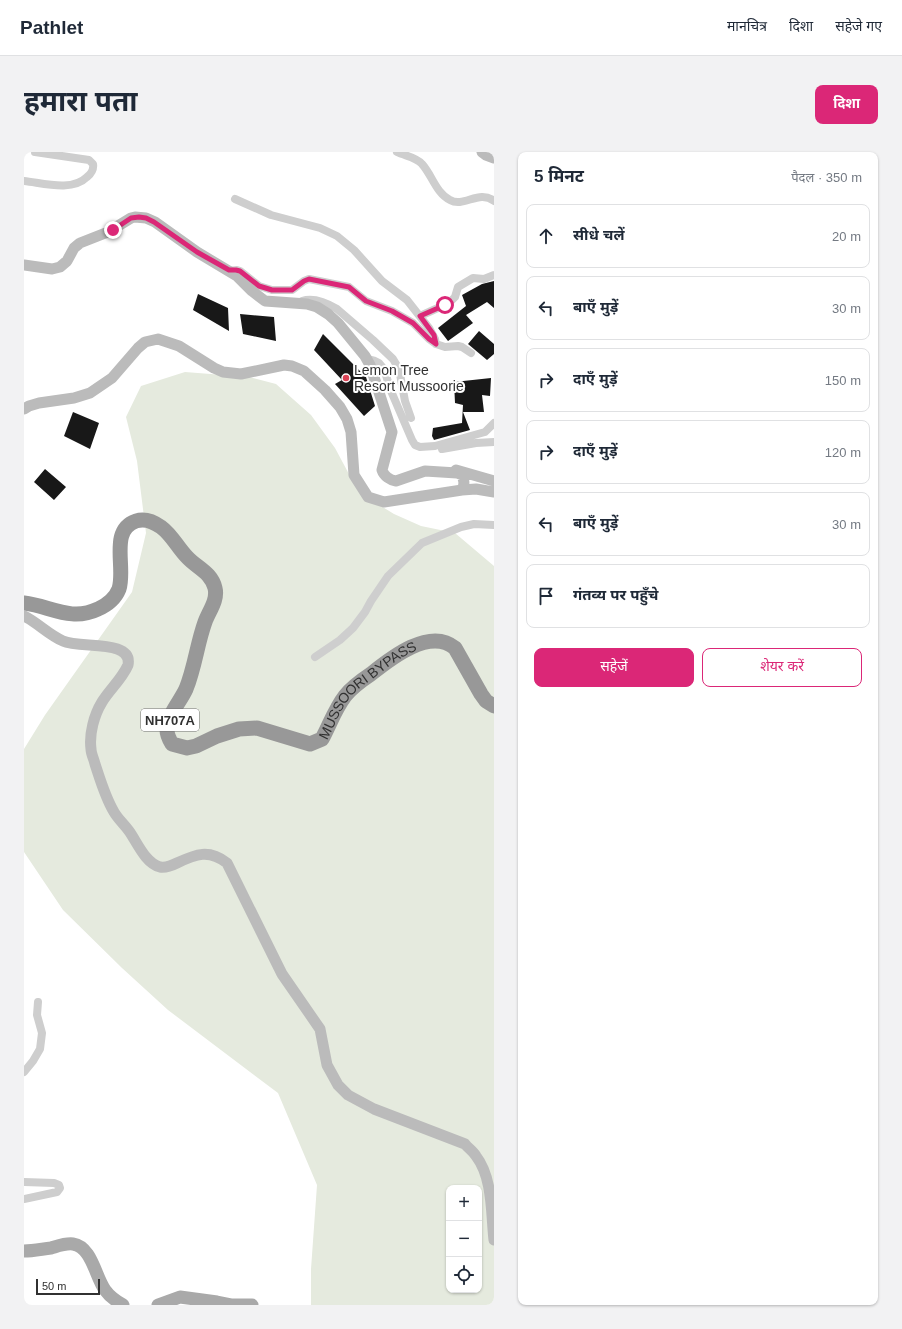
<!DOCTYPE html>
<html lang="hi">
<meta charset="utf-8">
<style>
body{margin:0;font-family:Helvetica,"Noto Sans Devanagari",sans-serif;background:#f2f2f3;color:#1f2937}
.controls{position:absolute;right:12px;bottom:12px;display:grid;overflow:hidden;border-radius:8px;box-shadow:0 1px 3px #0004}
.controls button{width:36px;height:36px;display:grid;place-items:center;padding:0;border:0;border-bottom:1px solid #e0e1e3;background:#fff;color:#1f2937;font:20px sans-serif}
.scale{position:absolute;left:12px;bottom:10px;width:64px;box-sizing:border-box;padding-left:4px;border:2px solid #313131;border-top:0;font-size:11px;line-height:14px;white-space:nowrap;color:#313131;-webkit-text-stroke:3px #fff;paint-order:stroke}
.stop{position:absolute;width:12px;height:12px;margin:-9px;border:3px solid #db2777;border-radius:50%;background:#fff}
.stop.end{background:#db2777;border-color:#fff;box-shadow:0 1px 4px #0008}
.list{margin:0;padding:0;list-style:none}
h2{display:flex;justify-content:space-between;align-items:center;height:52px;margin:0;padding:0 16px;font-size:17px}
h2 small{font-size:13px;font-weight:400;color:#747a83}
.list li{display:grid;grid-template-columns:26px 1fr auto;gap:12px;align-items:center;box-sizing:border-box;height:64px;margin:0 8px 8px;padding:0 8px;border:1px solid #e0e1e3;border-radius:8px}
.list b{display:block;font-size:15px;white-space:nowrap}
.list em{font-size:13px;font-style:normal;color:#747a83}
.actions{display:flex;gap:8px;padding:12px 16px}
.actions a{flex:1;padding:9px 0;border:1px solid #db2777;border-radius:8px;text-align:center;font-size:14px;color:#db2777}
.actions .main{background:#db2777;color:#fff}
.icon{flex:none;width:22px;height:22px;fill:none;stroke:currentColor;stroke-width:2;stroke-linecap:round;stroke-linejoin:round}
.map{position:relative;flex:none;width:470px;height:1153px;overflow:hidden;border-radius:8px}
header{display:flex;align-items:center;gap:24px;box-sizing:border-box;height:56px;padding:0 20px;background:#fff;border-bottom:1px solid #e0e1e3}
header strong{font-size:19px}
nav{display:flex;gap:22px;margin-inline-start:auto;font-size:14px}
.intro{display:flex;align-items:center;justify-content:space-between;box-sizing:border-box;height:96px;padding:0 24px}
h1{margin:0;font-size:28px}
.button{padding:10px 18px;border-radius:8px;background:#db2777;color:#fff;font-size:14px;font-weight:700}
main{display:flex;gap:24px;padding:0 24px}
aside{flex:1;background:#fff;border-radius:8px;box-shadow:0 1px 3px #0004}
.map>svg:first-child{display:block}
.green{fill:#e5eade;fill-rule:evenodd}
.building{fill:#181818}
.lines{fill:none;stroke-linecap:round;stroke-linejoin:round}
.street{stroke:#cecece;stroke-width:8}
.secondary{stroke:#bbb;stroke-width:11}
.primary{stroke:#a9a9a9;stroke-width:13}
.highway{stroke:#989898;stroke-width:15}
.route{stroke:#db2777;stroke-width:5}
.poi-dot{fill:#da4255;stroke:#fff;stroke-width:1.5}
.labels{text-anchor:middle;dominant-baseline:central;stroke-width:4;stroke-linejoin:round;paint-order:stroke}
.shield{fill:#fff;stroke:#6f6f6f;stroke-width:1}
.shield-label{font-size:13px;font-weight:bold;fill:#313131}
.poi-label{font-size:14px;fill:#313131;stroke:#fff;text-anchor:start}
.street-label{font-size:14px;fill:#313131;stroke:#fff}
</style>
<header>
<strong>Pathlet</strong>
<nav><a>मानचित्र</a><a>दिशा</a><a>सहेजे गए</a></nav>
</header>
<div class="intro"><h1>हमारा पता</h1><a class="button">दिशा</a></div>
<main>
<div class="map">
<svg width="470" height="1153" viewBox="0 0 470 1153">
<rect width="100%" height="100%" fill="#fff"/>
<path class="green" d="M161,220l64,5 27,7 35,31 24,33 15,28 18,22 26,16 27,12 34,7 39,33v739h-183v-36l6,-84 -39,-92 -110,-83 -46,-42 -59,-58 -39,-58v-103l21,-34 87,-123 14,-59 -9,-72 -11,-44 15,-31zM425,1036h30v102h-30z"/>
<path class="building" d="M470,129v27l-7,-6 -21,13 7,8 -25,18 -10,-13 28,-22 -4,-11 20,-11z
M174,142l30,14 1,23 -36,-21z
M216,162l34,3 2,24 -33,-7z
M455,179l15,13v10l-7,6 -19,-16z
M299,182l43,43 9,29 -11,10 -29,-32 7,-4 -28,-30z
M467,226l-1,18 -8,-1 2,17h-21l7,18 -36,10 -2,-4 1,-8 29,-5 1,-18 -8,-2 -1,-21z
M49,260l26,11 -9,26 -26,-13z
M21,317l21,18 -12,13 -20,-18z"/>
<g class="lines">
<path class="street" d="M373,0c8,4 19,5 25,12 10,11 14,29 28,36 14,8 29,-11 44,1
M0,29c19,2 48,11 63,-4 4,-3 7,-8 6,-13l-4,-4 -54,-8
M211,47l36,16 49,13 17,8 17,14 28,31 25,19 22,28 6,11 1,5
M205,119l8,-1 3,1 19,15 13,4h20l12,-9 5,-2 40,8 17,14 26,10 21,12 16,16 7,5 9,3 13,-1 4,1 9,6
M278,149c12,-4 25,2 35,8l36,31 20,19 6,10 6,32 6,17
M396,164l29,-13 6,-6 3,-10 15,-9 11,1 10,-4
M343,207l8,2 4,2 5,6 7,22 21,49 3,5 5,2 15,-1 50,-14 9,-9
M418,297l34,-6 18,-1
M291,505l25,-17 13,-12 12,-16 6,-11 17,-25 34,-33 39,-16 13,-3 20,1
M0,920l9,-11 7,-12 2,-16 -5,-18 1,-13
M0,1030l30,1 5,2 1,3 -3,4 -33,7"/>
<path class="secondary" d="M458,0l4,3 8,3
M0,113l28,4 8,-2 7,-6 7,-13 6,-5 28,-11 23,-14 4,-1 11,1 9,4 42,30 40,24 15,15 13,10 42,3 10,3 11,7 10,9 27,33 5,9 22,67 -10,38c2,6 8,10 14,11l29,-10 32,2 5,2c2,6 3,9 0,15l-78,12 -16,-5 -14,-22 -3,-43 -4,-13 -7,-12 -15,-17 -21,-19 -12,-5 -8,-1 -43,9 -18,-2 -9,-4 -35,-22 -21,-7 -13,3 -7,6 -26,30 -22,15 -16,5 -35,5 -10,3 -5,3
M432,318l38,11
M438,338l14,-1 18,3
M0,464c14,7 25,19 39,25 17,8 70,-2 65,24 -6,14 -18,24 -26,37 -8,13 -13,32 -11,47 0,5 3,10 4,15 5,15 10,33 19,48 4,7 10,12 15,19 8,11 16,32 31,36 6,1 11,-1 17,-4 19,-9 32,-14 50,0l55,111 38,55 7,36 11,20 10,10 26,14 91,35c3,4 8,7 11,12 17,22 15,58 18,84"/>
<path class="primary" d="M0,1099c9,0 18,-2 27,-3 7,-2 15,-5 22,-4 19,3 22,32 32,46 5,7 11,11 18,15
M134,1153l22,-8 37,5 15,3h20"/>
<path class="highway" id="s1" d="M0,451c26,3 47,19 74,6 9,-4 17,-10 21,-20 7,-21 -10,-59 17,-68 9,-3 18,1 25,6 11,8 17,21 26,30 10,11 24,15 28,31 3,12 -6,23 -10,34 -8,22 -10,45 -19,67 -6,13 -18,25 -19,41 0,5 2,9 5,14l15,4 9,-2 21,-10 22,-7 18,-1 53,16 12,-5c8,-15 13,-30 23,-43 7,-9 17,-16 26,-22 20,-16 59,-47 84,-26l26,46 5,7 8,5"/>
</g>
<g class="lines">
<path class="route" d="M89,78l18,-12 8,-1 7,1 8,4 43,30 32,18h7l4,1 19,15 13,4h20l12,-9 5,-2 40,8 17,14 26,10 21,12 16,16 7,5 -2,-9 -14,-19 25,-11"/>
</g>
<circle class="poi-dot" cx="322" cy="226" r="4"/>
<g class="labels">
<rect class="shield" x="117" y="557" width="58" height="22" rx="3"/>
<g class="shield-label">
<text x="146" y="568">NH707A</text>
</g>
<g class="poi-label">
<text x="330" y="218">Lemon Tree<tspan x="330" dy="16">Resort Mussoorie</tspan></text>
</g>
<g class="street-label">
<text stroke="none"><textPath href="#s1" startOffset="682">MUSSOORI BYPASS</textPath></text>
</g>
</g>
</svg>
<div class="controls">
<button>+</button>
<button>−</button>
<button><svg class="icon" aria-label="locate" viewBox="0 0 24 24"><circle cx="12" cy="12" r="6"/><path d="M12 2v4M12 18v4M2 12h4M18 12h4"/></svg></button>
</div>
<div class="scale">50 m</div>
<div class="stop" style="left:421px;top:153px"></div>
<div class="stop end" style="left:89px;top:78px"></div>
</div>
<aside>
<h2>5 मिनट<small>पैदल · 350 m</small></h2>
<ul class="list">
<li><svg class="icon" aria-label="ahead" viewBox="0 0 24 24"><path d="M12 20V5M6 11l6-6 6 6"/></svg><div><b>सीधे चलें</b></div><em>20 m</em></li>
<li><svg class="icon" aria-label="left" viewBox="0 0 24 24"><path d="M17 20v-9H6M10 6l-5 5 5 5"/></svg><div><b>बाएँ मुड़ें</b></div><em>30 m</em></li>
<li><svg class="icon" aria-label="right" viewBox="0 0 24 24"><path d="M7 20v-9h11M14 6l5 5-5 5"/></svg><div><b>दाएँ मुड़ें</b></div><em>150 m</em></li>
<li><svg class="icon" aria-label="right" viewBox="0 0 24 24"><path d="M7 20v-9h11M14 6l5 5-5 5"/></svg><div><b>दाएँ मुड़ें</b></div><em>120 m</em></li>
<li><svg class="icon" aria-label="left" viewBox="0 0 24 24"><path d="M17 20v-9H6M10 6l-5 5 5 5"/></svg><div><b>बाएँ मुड़ें</b></div><em>30 m</em></li>
<li><svg class="icon" aria-label="arrive" viewBox="0 0 24 24"><path d="M6 21V4h12l-3 4 3 4H6"/></svg><div><b>गंतव्य पर पहुँचे</b></div></li>
</ul>
<div class="actions"><a class="main">सहेजें</a><a>शेयर करें</a></div>
</aside>
</main>
